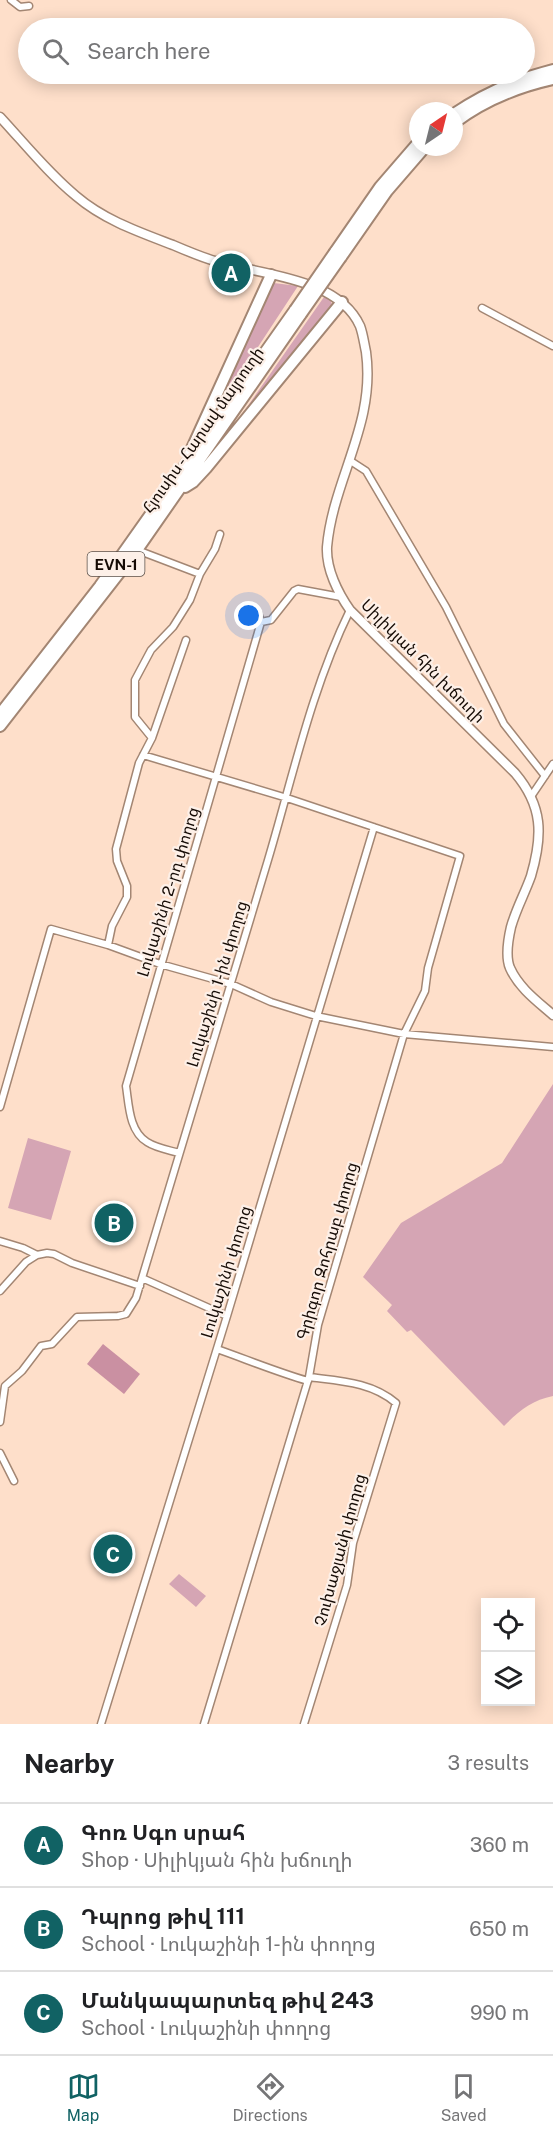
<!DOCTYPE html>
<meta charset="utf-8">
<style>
body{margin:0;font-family:"Public Sans","Noto Sans Armenian",sans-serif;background:#f6f6f6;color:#202124}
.controls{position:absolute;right:18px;bottom:18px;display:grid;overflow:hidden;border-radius:0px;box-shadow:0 3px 15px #0003}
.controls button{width:54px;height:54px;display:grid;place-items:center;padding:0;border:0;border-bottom:2px solid #e0e0e0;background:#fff;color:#202124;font:30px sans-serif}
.compass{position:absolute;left:409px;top:102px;width:54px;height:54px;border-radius:50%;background:#fff;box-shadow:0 3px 15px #0003;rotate:35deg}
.you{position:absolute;left:249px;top:616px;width:21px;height:21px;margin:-15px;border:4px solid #fff;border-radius:50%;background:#1a73e8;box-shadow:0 0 0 9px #1a73e833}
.badge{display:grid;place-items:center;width:39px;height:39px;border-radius:50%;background:#116264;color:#fff;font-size:20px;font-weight:700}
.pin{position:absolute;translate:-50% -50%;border:3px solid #fff;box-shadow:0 2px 6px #0006}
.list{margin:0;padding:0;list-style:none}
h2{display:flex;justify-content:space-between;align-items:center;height:78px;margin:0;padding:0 24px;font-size:26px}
h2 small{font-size:20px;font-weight:400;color:#757577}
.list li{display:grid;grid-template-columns:39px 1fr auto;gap:18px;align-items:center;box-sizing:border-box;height:84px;padding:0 24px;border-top:2px solid #e0e0e0}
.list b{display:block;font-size:22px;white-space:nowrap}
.list p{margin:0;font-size:20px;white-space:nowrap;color:#757577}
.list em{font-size:20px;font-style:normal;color:#757577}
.icon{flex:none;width:33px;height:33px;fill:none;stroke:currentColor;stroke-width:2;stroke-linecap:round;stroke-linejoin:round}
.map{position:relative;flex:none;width:553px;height:1724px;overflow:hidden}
.search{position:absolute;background:#fff;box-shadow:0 3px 15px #0003;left:18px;right:18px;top:18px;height:66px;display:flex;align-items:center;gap:15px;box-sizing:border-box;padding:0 21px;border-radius:33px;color:#757577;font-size:22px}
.sheet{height:330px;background:#fff}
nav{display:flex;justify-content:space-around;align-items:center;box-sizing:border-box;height:84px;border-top:2px solid #e0e0e0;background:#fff;font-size:16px;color:#757577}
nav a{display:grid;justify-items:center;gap:3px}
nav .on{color:#116264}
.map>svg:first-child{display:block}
.green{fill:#d5a5b4}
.forest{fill:#ca90a2}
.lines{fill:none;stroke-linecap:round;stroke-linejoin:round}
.street-casing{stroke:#a38673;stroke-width:9}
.secondary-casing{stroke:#a38673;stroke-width:11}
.highway-casing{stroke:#a38673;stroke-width:14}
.street{stroke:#fff;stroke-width:6}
.secondary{stroke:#fff;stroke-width:8}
.highway{stroke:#fff;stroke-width:10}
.highway-bridge-casing{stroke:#a38673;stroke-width:14;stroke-linecap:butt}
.highway-bridge{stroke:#fff;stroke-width:10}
.labels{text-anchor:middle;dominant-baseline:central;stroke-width:4.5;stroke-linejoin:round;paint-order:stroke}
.shield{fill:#fdf0e8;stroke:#5b5049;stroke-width:1.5}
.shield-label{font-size:15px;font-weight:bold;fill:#150b05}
.street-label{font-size:16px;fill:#150b05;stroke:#fdf0e8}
</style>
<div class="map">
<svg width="553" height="1724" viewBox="0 0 553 1724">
<rect width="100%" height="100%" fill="#fedfca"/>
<path class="green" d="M274,283l24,3 -92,140 61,-132z
M324,297l6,2 3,8 -114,140z
M553,1084v312c-21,4 -34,15 -49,30l-93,-96 -4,2 -20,-21 5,-6 -29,-28 38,-54 101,-60z
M28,1138l43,13 -20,69 -43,-12z
M179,1574l27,22 -10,11 -27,-23z"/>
<path class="forest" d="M103,1344l37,30 -16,20 -37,-30z"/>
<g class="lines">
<defs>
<path id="street" d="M11,0l9,7 9,-1
M482,308l71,38
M349,460l17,11 80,136 58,117 41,52
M137,550l63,24
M261,622l10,-2 23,-29 4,-2 43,8
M152,738l-17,-21v-37l16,-30 22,-23 17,-27 10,-26 15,-25 5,-15
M143,755l144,43 173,58 -32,112 -3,23 -21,43 -86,291 -9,52 -105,347
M532,795l21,-31
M108,945l4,-19 15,-29v-11l-10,-25 -1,-12 23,-86 13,-25 34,-98
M0,1107l51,-178 57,16 52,19 71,20 40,18 45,14 88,18 149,13
M179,1153c-10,-3 -23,-5 -32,-11 -18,-11 -18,-37 -21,-56l135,-464 -3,-9
M0,1241l23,7 14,7
M0,1291l26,-29 11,-7 10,-2 7,1 18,9 68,23
M227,1316l-85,-38c41,-139 84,-278 126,-418 25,-84 43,-170 82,-250
M217,1349c31,11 60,23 91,32
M0,1422l5,-36 17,-15 19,-25 11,-2 25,-27 41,-1 8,-2 10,-16 6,-20
M0,1453l14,28
M101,1724l126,-408 147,-489
M304,1724l43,-139 6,-42 43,-140c-24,-21 -56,-22 -87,-26"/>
<path id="secondary" d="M0,117c25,27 48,56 76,79 28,24 63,36 97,49 14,6 28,12 42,16 45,14 123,16 145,65 3,8 4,17 6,26 10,72 -33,127 -39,195 -1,22 11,46 23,63l165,163c28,33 28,62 16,103 -6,17 -15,33 -20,51 -3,13 -6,29 -1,41 9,20 27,33 43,47"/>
<path id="highway" d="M454,114c31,-21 63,-35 99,-44
M454,123c29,-22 63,-36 99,-44
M335,252l45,-65 38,-44
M341,257l46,-66 38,-44
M189,455l82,-180
M185,487l8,-5 13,-14 136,-166
M0,714l100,-128 195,-276
M0,726l137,-176 164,-236"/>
</defs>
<use href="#street" class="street-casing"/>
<use href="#secondary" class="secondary-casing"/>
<use href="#highway" class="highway-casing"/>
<use href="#street" class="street"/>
<use href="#secondary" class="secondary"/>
<use href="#highway" class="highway"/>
<defs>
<path id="highway-bridge" d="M295,310l40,-58
M301,314l40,-57"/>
</defs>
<use href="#highway-bridge" class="highway-bridge-casing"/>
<use href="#highway-bridge" class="highway-bridge"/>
</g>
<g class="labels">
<rect class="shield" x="87.5" y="552" width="57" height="24" rx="4.5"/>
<g class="shield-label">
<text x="116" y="564">EVN-1</text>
</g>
<g class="street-label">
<text transform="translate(203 430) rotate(-55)">Հյուսիս - Հարավ մայրուղի</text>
<text transform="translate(423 661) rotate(45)">Սիլիկյան հին խճուղի</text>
<text transform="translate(168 892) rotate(-73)">Լուկաշինի 2-րդ փողոց</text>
<text transform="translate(217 984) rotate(-73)">Լուկաշինի 1-ին փողոց</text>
<text transform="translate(327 1251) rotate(-74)">Գրիգոր Զոհրաբ փողոց</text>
<text transform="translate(226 1272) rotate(-73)">Լուկաշինի փողոց</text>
<text transform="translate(340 1550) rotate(-75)">Չուխաջյանի փողոց</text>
</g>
</g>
</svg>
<div class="controls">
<button><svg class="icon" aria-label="locate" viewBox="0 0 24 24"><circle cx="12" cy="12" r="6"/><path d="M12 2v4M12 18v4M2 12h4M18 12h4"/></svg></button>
<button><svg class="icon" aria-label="layers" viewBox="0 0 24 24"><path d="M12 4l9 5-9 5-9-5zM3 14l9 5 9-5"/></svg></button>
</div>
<svg class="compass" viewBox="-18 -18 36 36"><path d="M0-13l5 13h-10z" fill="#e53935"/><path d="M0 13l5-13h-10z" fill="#757577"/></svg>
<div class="you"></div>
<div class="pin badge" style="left:231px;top:273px">A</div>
<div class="pin badge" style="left:114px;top:1223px">B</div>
<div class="pin badge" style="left:113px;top:1554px">C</div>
<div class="search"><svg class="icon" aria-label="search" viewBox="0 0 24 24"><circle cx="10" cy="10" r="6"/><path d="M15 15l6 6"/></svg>Search here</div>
</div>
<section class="sheet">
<h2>Nearby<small>3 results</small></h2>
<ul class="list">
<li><span class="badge">A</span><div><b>Գոռ Սգո սրահ</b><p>Shop · Սիլիկյան հին խճուղի</p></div><em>360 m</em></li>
<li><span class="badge">B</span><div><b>Դպրոց թիվ 111</b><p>School · Լուկաշինի 1-ին փողոց</p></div><em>650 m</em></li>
<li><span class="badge">C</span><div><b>Մանկապարտեզ թիվ 243</b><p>School · Լուկաշինի փողոց</p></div><em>990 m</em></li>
</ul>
</section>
<nav>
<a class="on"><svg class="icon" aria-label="map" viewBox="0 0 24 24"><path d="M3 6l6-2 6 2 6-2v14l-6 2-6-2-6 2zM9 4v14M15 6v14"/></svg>Map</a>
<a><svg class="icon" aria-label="directions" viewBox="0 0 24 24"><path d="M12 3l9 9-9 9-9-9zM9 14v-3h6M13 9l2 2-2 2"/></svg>Directions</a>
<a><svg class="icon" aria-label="saved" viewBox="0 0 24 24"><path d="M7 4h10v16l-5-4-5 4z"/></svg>Saved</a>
</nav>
